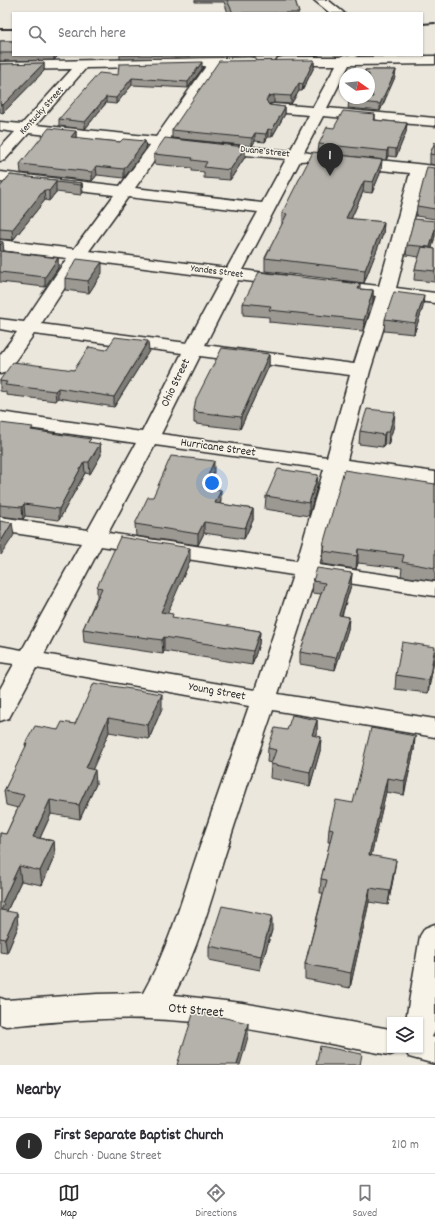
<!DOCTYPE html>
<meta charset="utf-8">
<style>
body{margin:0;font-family:Dekko,sans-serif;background:#f2f2f3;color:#2b2b33}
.controls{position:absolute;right:12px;bottom:12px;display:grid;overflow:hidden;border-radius:0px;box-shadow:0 1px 3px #0004}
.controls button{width:36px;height:36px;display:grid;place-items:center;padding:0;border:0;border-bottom:1px solid #e1e1e2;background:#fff;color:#2b2b33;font:20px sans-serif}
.compass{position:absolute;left:339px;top:68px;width:36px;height:36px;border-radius:50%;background:#fff;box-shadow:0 1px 3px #0004;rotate:104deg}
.you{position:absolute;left:212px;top:483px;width:14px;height:14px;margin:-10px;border:3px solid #fff;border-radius:50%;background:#1a73e8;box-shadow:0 0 0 6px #1a73e833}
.badge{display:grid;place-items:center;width:26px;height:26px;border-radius:50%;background:#2b2b2b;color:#fff;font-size:13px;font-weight:700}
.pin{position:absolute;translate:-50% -33px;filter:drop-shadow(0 1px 2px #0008)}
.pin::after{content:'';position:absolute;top:21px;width:14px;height:12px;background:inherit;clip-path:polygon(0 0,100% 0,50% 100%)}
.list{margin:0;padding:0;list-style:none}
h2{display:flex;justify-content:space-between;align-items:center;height:52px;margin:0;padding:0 16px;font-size:17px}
h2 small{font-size:13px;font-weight:400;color:#7c7c81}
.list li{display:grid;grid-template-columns:26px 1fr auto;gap:12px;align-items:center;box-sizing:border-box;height:56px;padding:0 16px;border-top:1px solid #e1e1e2}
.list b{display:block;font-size:15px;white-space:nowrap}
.list p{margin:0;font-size:13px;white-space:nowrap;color:#7c7c81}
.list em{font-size:13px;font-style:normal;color:#7c7c81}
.icon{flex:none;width:22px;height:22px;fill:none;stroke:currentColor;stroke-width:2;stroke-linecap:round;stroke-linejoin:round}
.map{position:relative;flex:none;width:435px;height:1065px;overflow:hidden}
.search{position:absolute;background:#fff;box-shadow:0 1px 3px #0004;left:12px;right:12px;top:12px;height:44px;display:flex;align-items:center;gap:10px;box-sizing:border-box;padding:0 14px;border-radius:0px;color:#7c7c81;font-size:15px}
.sheet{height:108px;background:#fff}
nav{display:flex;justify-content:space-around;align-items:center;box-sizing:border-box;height:56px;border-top:1px solid #e1e1e2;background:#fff;font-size:11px;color:#7c7c81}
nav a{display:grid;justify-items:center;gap:2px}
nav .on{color:#2b2b2b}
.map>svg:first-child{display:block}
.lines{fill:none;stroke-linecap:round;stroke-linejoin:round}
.minor-casing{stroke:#2b2b2b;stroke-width:3}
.minor{fill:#f7f3e8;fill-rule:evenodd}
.rail{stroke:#2b2b2b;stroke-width:2}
.wall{fill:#9c9993;stroke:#2b2b2b}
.shaded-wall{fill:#7f7d78;stroke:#2b2b2b}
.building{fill:#b5b2ab;stroke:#2b2b2b}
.labels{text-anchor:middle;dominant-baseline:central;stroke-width:3;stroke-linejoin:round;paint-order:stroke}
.far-street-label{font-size:10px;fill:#2b2b2b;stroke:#f7f3e8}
.street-label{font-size:12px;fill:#2b2b2b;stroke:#f7f3e8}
.near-street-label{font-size:14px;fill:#2b2b2b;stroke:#f7f3e8}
</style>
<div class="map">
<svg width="435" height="1065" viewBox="0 0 435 1065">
<rect width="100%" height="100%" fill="#ebe7dd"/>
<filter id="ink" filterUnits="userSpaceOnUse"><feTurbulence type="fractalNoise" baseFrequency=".025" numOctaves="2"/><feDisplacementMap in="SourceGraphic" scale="8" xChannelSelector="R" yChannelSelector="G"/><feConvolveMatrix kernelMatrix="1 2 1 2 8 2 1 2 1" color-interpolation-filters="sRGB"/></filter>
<g filter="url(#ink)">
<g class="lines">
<defs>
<path id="minor" d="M314,0h14l16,13h-14z
M343,55h15l-2,2 79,-1v8l-86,1 -22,43 108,10v8l-112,-10 -19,36 10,2 2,3 -2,3 -14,1 -57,109 44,6 6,1 3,4 -3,4 -6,1 -49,-6 -33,65 149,19 22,-68 -39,-5 -3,-4 3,-4 6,-1 36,4 31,-113 -59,-6 -5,-2 -3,-3 3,-3 5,-2 84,9v10l-10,-1 -29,113 39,5v10l-42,-5 -23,73 -23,89 88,12v12l-91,-12 -25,93 116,17v14l-120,-18 -37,116 157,25v18l-162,-27c-17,49 -33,98 -49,148 -14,46 -27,93 -50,137l68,8 148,26v21h12l-12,5c-79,-14 -159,-33 -239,-36 -48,-2 -97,3 -145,7l-6,-2v-26l6,2 91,-6 46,-1c25,-44 38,-91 54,-138 17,-50 35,-100 52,-149l-213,-38 -27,50 -9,3v-32l14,-25 -14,-2v-16l22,4 59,-107 -81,-12v-14l88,13 48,-87 -136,-19v-12l142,20 40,-79 -148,-19 -27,38 -7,2v-19l17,-23 -17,-3v-10l24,3 43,-64 -67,-8v-10l74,9 40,-54 -114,-13v-10l120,14 30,-41 -121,-12 -24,27 -5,1v-13l15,-16 -15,-2v-8l22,2 50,-55 -72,1v-8l249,-5 5,1 2,3 -2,3 -5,1 -30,1 -49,73 120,12 19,-36 -35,-3 -5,-1 -2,-3 2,-3 5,-1 39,3 23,-42h-53l-5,-1 -2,-3 2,-3 5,-1h58zM206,66l-50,71 -120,-12 50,-57zM164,147l122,12 -24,44 -127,-15zM128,197l130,15 -31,56 -138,-17zM83,260l139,18 -35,65 -146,-19zM200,356l150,19 -23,82 -166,-23zM155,445l169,24 -27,92 -189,-28zM101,546l192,29 -38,115 -211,-36z
M435,924v107l-3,6 3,1v26l-26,-7 -4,-7h15v-30h-14l14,-84 5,-8z"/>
</defs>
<use href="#minor" class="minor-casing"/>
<use href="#minor" class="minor"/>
<path class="rail" d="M422,24l13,-1
M0,29h13"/>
</g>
<path class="wall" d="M195,0h100l4,13h-71l-4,-11h-29z
M0,41h13v14h46l-5,5 -54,1z
M120,55h199v1l-199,3z
M314,60v7l-12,24h-3l-8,13 -17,-1 -6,1 1,1 16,2v7l-13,23h-4l-3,5 -10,-1 -3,5 -80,-8v-8z
M44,63v8l-41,42 -3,-1v-48z
M202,69l-14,19 -56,-3 -16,19 -10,-1 -21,26 -26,-3v-7l59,-44z
M365,70h31l-1,7 -15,34 -32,-3 1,-7 21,-4 -1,-4v-19h-4z
M375,114v6l32,3 -1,9 -10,25 -8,-1 -2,4 -68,-7 1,-9 15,-16z
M76,131v7l44,4 25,-1 1,8 -22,29 -27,-3 -5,6 -71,-8 -1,-9z
M435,142v23l-5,-1v-10z
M245,147v10l-15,23 -26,-2v-6l-12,-1v-3l-38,-4v-10z
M435,168v51l-19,-3 1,-10z
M381,171l-9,22 -9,-1 -12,27 33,3 -1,12 -19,49 -99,-12v-13l17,-33v-12z
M10,175l72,8 1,10 -2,2 -25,-3 -7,9 -4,-1 -32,40 -13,-1v-52z
M435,221v15l-3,12 3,1v33l-21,-2 1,-11 4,-12 -13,-2 1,-10z
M0,241l4,10 54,7v10l-13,19 -45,-5z
M102,273l-13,20 -24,-3v-12z
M360,284v5l13,1v12l-10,29 -94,-9v-5l-26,-2v-12z
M423,307l-9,27 -30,-3 1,-12z
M106,350l43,1 -35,56 -56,-9 -2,3 -50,-6v-3l-6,-1v-11l74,-10z
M269,354v12l-29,63 -44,-5v-1h-2v-13z
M0,423l91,20 9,1 1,11 -11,19 -5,-1 -26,47 -34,-4 -2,3 -23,-3z
M394,425l-6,20 -4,-1 -1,3 -24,-3 1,-13z
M214,472l-7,16 14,13 -1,3 33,5v11l-9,19 -40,-6 -6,12 -62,-9 -1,-12 18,-27z
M435,484v97l-34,-5 1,-8 -44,-5 -2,6 -34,-5 1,-19z
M317,487l-8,29 -44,-7 1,-13z
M190,561l-23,52 6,5 87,13 -1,13 -7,21 -88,-14 -1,3 -79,-12 -1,-13 14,-32v-10z
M352,573l-1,12 -9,31 7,1 -1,12 -13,41 -35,-6v-12l21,-58 -9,-1 1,-12z
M434,661l-6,32 -33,-4 1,-14z
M162,708l-13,31 -40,-7 -17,37 4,15 -16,35 -29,-5 -11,24 14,3 1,14 -13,30 -21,-4 -14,30 11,16 -11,26 -7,-1v-119l6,1 12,-26 -12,-3 -2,-14 22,-43 -1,-4 33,-14 17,-6z
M317,720v14l-1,2 5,1 -1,14 -10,35 -40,-8 1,-15 -4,-1 1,-14 19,-18z
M415,736l-1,14 -10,45 -18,-3 -15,63 23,19 -6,31 -19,-3 -19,86 -45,-9v-15l18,-71h-3l1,-14 9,-37h-2l1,-14 24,-25z
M272,930l-12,40 -51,-10v-14z"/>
<path class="shaded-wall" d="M54,55h5l-5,5z
M314,60v7l-12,24 1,-7z
M202,62v7l-14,19v-6z
M44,63v8l-41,42v-8z
M396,70l-1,7 -15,34v-7z
M132,78v7l-16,19v-6z
M299,83v8l-8,13v-8z
M274,95v8l-5,1 -3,3v-7l3,-4z
M106,97v6l-21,26v-7z
M285,107v7l-13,23v-7z
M375,114v8l-2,-2z
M407,123l-1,9 -10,25v-8z
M268,129v8l-3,5 1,-8z
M76,131v9l-5,-3z
M255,133v8l-3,5v-8z
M145,141l1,8 -22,29v-9z
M245,147v10l-15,23v-10z
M388,148v8l-2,4 1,-9z
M382,160l-1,11 -9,22 1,-11z
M96,166l1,9 -5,6v-9z
M364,181l-1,11 -17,38v-12z
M56,182v10l-7,9v-10z
M82,183l1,10 -2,2v-10z
M44,190l1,10 -32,40 -1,-10z
M384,222l-1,12 -19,49 1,-13z
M435,229v7l-6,22 1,-11z
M3,242l1,10 -4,5v-12z
M58,258v10l-13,19v-10z
M102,262v11l-13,20 -1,-12z
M373,290v12l-10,29 1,-11z
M424,296l-1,11 -9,27 1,-11z
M148,341l1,10 -35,56v-10z
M269,354v12l-29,63 1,-12z
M58,388v10l-2,3 -1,-10z
M395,412l-1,13 -6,20 1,-13z
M385,432l-1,12 -1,3 1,-12z
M100,444l1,11 -11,19 -1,-12z
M214,461v11l-11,26v-11z
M84,462l1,11 -26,47v-11z
M318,475l-1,12 -8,29v-13z
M221,490v11l-6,13v-11z
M24,504l1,12 -2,3 -1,-12z
M253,509v11l-9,19 1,-11z
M204,522v11l-6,12v-11z
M12,523l2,12 -13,20 -1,-12z
M190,548v13l-28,65 -1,-14z
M358,549v14l-2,6 1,-13z
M352,573l-1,12 -13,42 1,-12z
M349,617l-1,12 -13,41 1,-12z
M260,631l-1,13 -7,21 1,-14z
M164,637v14l-1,3 -1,-14z
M435,648l-1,13 -6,32 1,-13z
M162,694v14l-13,31 -1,-14z
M108,718l1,14 -22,50 -1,-14z
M317,720v14l-5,15v-14z
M415,736l-1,14 -10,45 1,-14z
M321,737l-1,14 -10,35v-14z
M95,770l1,14 -16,35 -1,-14z
M387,778l-1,14 -18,77 1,-14z
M50,800l1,14 -17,37 -1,-14z
M54,841l1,14 -13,30 -2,-14z
M396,860l-2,14 -6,31 2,-14z
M19,866l2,15 -16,34 -4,-5 1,-7z
M370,888l-1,14 -19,86 1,-15z
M17,913l1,14 -11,26 -2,-14z
M272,916v14l-12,40 1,-14z
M248,1023v14l-8,28h-3z"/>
<path class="building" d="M227,0h68l4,13h-66z
M0,41h13v12h-13z
M314,60l-11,24 -4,-1 -8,13 -17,-1 -5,1 -3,4 3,5 16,2 -13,23 -4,-1 -2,5 -11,-1 -3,5 -80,-8 47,-69z
M202,62l-14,20 -56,-4 -16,20 -10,-1 -21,25 -26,-3 40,-46 19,2 1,-11z
M44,63l-41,42 -3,-1v-40z
M365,70h31l-16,34 -31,-3 1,-3h19v-1h4l-4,-13v-10h-3z
M343,111l32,3 -2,6 34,3 -11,26 -8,-1 -1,3 -68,-7 8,-17 7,1z
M49,128l27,3 -5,6 49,5 3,-3 22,2 -21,28 -28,-3 -4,6 -72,-8z
M165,138l80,9 -15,23 -26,-3 3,-5 -15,-2 1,-2 -39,-4z
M435,142v13l-5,-1z
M313,152l69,8 -9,22 -9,-1 -18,37 38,4 -19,48 -100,-12 22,-44 -5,-1z
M427,167l8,1v41l-18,-3z
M10,175l72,8 -1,2 -25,-3 -7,9 -5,-1 -32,40 -12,-1v-42z
M414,219l21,2v8l-5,18 -23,-2z
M0,241l3,1 -3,3z
M422,247l13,2v22l-20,-2z
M0,251l58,7 -13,19 -45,-5z
M77,259l25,3 -14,19 -23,-3z
M259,272l101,12 -2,5 15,1 -9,30 -95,-10 2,-4 -28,-3z
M394,292l30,4 -9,27 -30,-4z
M115,337l33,4 -34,56 -56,-9 -3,3 -50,-6 2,-3 -7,-1v-1l13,-18 61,8 15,-23 17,3z
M222,348l47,6 -28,63 -45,-5 1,-1 -3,-1 2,-11z
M367,409l28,3 -6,20h-4l-1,3 -24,-4z
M0,423l33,4 -2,3 60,9 -3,3 12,2 -11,18h-5l-25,47 -35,-5 -2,3 -22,-2z
M171,456l43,5 -11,26 18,3 -6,13 38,6 -8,19 -41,-6 -6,12 -63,-10 13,-27h5z
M278,469l40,6 -9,28 -43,-7z
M344,470l91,14v84l-33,-6 2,-7 -46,-6 -1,7 -34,-5 2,-6h-2z
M0,521l12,2 -12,20z
M120,537l70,11 -29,64 12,2 -1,3 88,14 -7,20 -89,-14 -2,3 -79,-11 19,-41 -5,-1z
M317,568l35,5 -13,42 10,2 -13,41 -36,-6 25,-69 -12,-2z
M402,642l33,5 -6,33 -33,-5z
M94,683l68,11 -14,31 -40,-7 -22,50 9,2 -16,35 -29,-5 -17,37 21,4 -14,30 -21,-5 -17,37 2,1 -3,6 16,3 -12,26 -5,-1v-105l6,1 18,-39 -20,-4 23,-47h-2l10,-18 23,4 4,-8 13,2z
M292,715l25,5 -5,15 9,2 -11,35 -39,-8 5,-14 -8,-2 7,-20 12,2z
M371,728l44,8 -10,45 -18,-3 -18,77 27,5 -6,31 -20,-3 -19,85 -46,-9 22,-84 -6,-1 12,-50 -4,-1 7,-28 17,3z
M222,906l50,10 -11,40 -52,-10z
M194,1011l54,12 -11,42h-60z
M320,1046l42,8 -2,11h-44z"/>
</g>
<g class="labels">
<g class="far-street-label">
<text transform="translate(42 111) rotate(-48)">Kentucky Street</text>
<text transform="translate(265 152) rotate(6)">Duane Street</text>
<text transform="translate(217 272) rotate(7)">Yandes Street</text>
</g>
<g class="street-label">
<text transform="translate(176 383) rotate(-64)">Ohio Street</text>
<text transform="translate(218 448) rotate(8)">Hurricane Street</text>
<text transform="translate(217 692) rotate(10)">Young Street</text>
</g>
<g class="near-street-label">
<text transform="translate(196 1011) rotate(5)">Ott Street</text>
</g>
</g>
</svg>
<div class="controls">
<button><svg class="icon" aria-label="layers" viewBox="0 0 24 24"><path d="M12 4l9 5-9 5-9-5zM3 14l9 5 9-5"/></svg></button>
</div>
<svg class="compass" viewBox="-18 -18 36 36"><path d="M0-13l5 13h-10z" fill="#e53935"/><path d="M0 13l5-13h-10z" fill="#7c7c81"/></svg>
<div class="you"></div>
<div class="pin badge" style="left:330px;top:176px">1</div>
<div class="search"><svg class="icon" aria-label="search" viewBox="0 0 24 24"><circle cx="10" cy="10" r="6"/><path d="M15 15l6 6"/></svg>Search here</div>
</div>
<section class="sheet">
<h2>Nearby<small></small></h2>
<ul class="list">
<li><span class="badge">1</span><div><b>First Separate Baptist Church</b><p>Church · Duane Street</p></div><em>210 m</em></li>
</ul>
</section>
<nav>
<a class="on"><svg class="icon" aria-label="map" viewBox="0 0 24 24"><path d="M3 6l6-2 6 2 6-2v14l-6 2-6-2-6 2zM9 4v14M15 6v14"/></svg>Map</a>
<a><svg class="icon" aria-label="directions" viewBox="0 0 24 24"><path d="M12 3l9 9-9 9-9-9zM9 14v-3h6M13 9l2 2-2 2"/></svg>Directions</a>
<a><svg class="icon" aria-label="saved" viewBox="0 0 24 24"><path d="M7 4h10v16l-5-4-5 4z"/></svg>Saved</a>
</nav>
